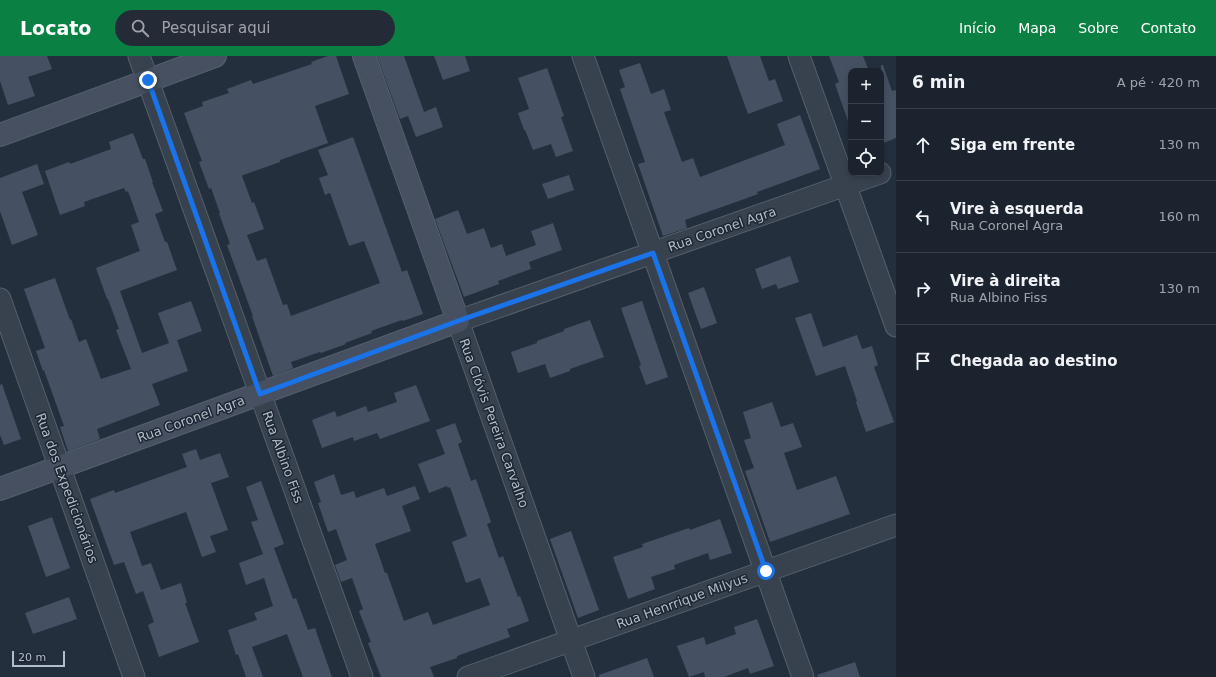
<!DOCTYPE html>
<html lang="pt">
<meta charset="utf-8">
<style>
body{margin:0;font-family:"DejaVu Sans",sans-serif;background:#242b36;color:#f1f3f6}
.controls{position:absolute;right:12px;top:12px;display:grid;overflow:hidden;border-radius:8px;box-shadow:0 2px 6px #0003}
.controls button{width:36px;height:36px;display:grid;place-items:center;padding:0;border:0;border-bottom:1px solid #39404a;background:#1b232e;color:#f1f3f6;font:20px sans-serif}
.scale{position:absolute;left:12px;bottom:10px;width:53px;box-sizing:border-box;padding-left:4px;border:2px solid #b4bcc9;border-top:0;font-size:11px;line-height:14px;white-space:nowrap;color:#b4bcc9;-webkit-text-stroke:3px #1d2633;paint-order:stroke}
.stop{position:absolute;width:12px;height:12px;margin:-9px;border:3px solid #1a73e8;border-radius:50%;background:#fff}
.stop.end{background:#1a73e8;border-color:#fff;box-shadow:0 1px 4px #0008}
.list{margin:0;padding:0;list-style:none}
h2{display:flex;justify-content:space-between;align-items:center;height:52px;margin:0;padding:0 16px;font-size:17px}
h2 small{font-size:13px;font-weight:400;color:#a0a4aa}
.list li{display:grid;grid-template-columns:26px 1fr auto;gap:12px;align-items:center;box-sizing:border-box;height:72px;padding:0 16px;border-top:1px solid #39404a}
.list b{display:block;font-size:15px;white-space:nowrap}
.list p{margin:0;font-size:13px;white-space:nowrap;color:#a0a4aa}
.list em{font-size:13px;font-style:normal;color:#a0a4aa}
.icon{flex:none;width:22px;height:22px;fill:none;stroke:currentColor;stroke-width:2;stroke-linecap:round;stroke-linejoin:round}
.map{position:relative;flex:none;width:896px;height:621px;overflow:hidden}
header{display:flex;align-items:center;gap:24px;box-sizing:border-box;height:56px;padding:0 20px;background:#0b8043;color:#fff}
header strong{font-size:19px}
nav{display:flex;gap:22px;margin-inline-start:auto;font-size:14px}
.search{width:280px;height:36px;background:#242b36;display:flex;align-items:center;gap:10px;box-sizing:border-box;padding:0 14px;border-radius:22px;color:#a0a4aa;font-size:15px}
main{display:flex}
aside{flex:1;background:#1b232e}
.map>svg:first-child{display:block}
.building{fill:#455162}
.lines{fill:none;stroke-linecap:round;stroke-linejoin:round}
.street-casing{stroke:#565f6c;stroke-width:23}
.secondary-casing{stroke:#565f6c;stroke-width:24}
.street{stroke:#38414e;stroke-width:21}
.secondary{stroke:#465061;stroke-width:22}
.route{stroke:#1a73e8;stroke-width:5}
.labels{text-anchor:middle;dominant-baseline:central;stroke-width:3;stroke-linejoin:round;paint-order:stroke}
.street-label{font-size:13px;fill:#b4bcc9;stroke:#1d2633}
</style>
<header>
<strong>Locato</strong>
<div class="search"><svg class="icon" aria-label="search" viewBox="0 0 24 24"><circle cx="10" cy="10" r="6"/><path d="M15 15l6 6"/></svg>Pesquisar aqui</div>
<nav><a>Início</a><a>Mapa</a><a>Sobre</a><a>Contato</a></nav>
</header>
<main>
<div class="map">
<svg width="896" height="621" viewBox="0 0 896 621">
<rect width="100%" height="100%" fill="#242f3e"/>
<path class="building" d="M0,0h47l5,13 -24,8 7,19 -27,9 -8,-24z
M328,0h8l13,38 -34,12 13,37 -48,17v2l-37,13 -1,1 10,27 2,-1 10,27 -17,6 10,26 9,-3 17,47 4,-1 4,12 89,-33 -16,-42 -15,5 -19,-53 -5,2 -6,-17 9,-3 -10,-25 35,-13 49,135 5,-2 16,44 -20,7 -1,-1 -31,11 1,2 -27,10 1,1 -25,9 -1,-1 -29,10 2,6 -20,8 -21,-60h1l-26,-71 3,-1 -11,-31h1l-9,-25 -2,1 -10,-27 3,-1 -18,-48 19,-7 -1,-4 27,-9 -2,-4 24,-9 2,4 59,-20 -1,-2z
M377,0h27l20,56 12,-5 7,20 -27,10 -8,-21 -8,3z
M434,0h31l5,15 -27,9z
M727,0h33l9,25 6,-2 8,22 -35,13z
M829,0h34l6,15h-18v53h-2l-14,-40 4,-2z
M640,7l11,31 13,-5 7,21 -7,2 18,50 11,-4 7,19 85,-32 -8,-21 23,-9 20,54 -63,23 1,2 -22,8 -51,18 2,8 -24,8 -25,-72 7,-2 -25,-73 5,-2 -6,-17z
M881,9h2l9,26 4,-1v48l-15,6z
M547,12l17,48 -3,1 12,34 -17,6 -5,-13 -18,6 -8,-20h-1l-6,-17 11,-4 -11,-31z
M133,77l10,26h2l8,23h-1l11,29 -8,3 10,28h2l10,28 -57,21 22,62 35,-13 11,31 -36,13 8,21 -63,24 3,10 -32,12 -8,-24 4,-1 -20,-56 -1,1 -7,-20 9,-3 -21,-59 31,-11 15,42 1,-1 8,23 7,-3 15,40 30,-10 -15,-39 3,-1 -11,-30h-1l-11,-31 44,-17 -9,-26 8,-3 -11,-31 -2,1 -2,-4 -40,14 1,4 -25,9 -15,-44 24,-9 1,2 41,-15 -2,-7z
M37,108l7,20 -22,8 16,43 -26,10 -12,-34v-33z
M569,119l5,15 -26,9 -6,-15z
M458,154l9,24 17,-6 7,20 11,-4 4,12 30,-11 -5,-14 22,-8 9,27 -33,12 2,7 -33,12 1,3 -35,13 -29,-78z
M790,200l9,26 -21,7 -2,-5 -14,5 -7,-20z
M704,231l13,36 -16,6 -13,-36z
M191,245l11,30 -33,12 -11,-30z
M642,245l26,76 -22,8 -7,-19 2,-1 -20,-57z
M811,257l12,34 34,-12 5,14 10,-3 6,19 -4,2 20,55 -28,10 -10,-30 1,-1 -12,-35 -29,10 -21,-58z
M590,264l14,37 -34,12v2l-20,7 -5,-14 -27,9 -7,-21 26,-9v-2l27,-10v-2z
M2,328l19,55 -17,6 -4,-10v-50z
M416,329l14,36 -50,18 -3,-6 -23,8 -1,-4 -31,11 -10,-28 23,-9 2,6 29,-11 2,6 29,-10 -3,-9z
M772,346l9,25 12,-4 9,24 -18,6 13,37 39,-14 14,38 -80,28 -25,-71 9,-3 -10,-28 7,-2 -8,-26z
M455,367l7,19 -4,2 13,37 5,-2 15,43 -4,2 12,34 4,-2 15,41 2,-1 9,25 -22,8 3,8 -53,19v2l-27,9 4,10h-53l-13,-34 3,-1 -12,-31 4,-2 -11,-31 -11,4 -6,-17 12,-5 -11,-31 -8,3 -10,-29 3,-1 -7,-20 20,-8 7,21 13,-4 2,7 28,-10 3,8 28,-10 5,13 -18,7 9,25 -36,13 10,29h2l17,48 24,-9 5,13 57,-20 -10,-27 -14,5 -14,-41 15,-6 -17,-49 -2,1 -1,-2 -18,7 -11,-29 27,-10 -9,-24z
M196,393l4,11 20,-7 9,24 -18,6 17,47 -18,6 6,16 -14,5 -16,-45 -56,20 12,34 9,-3 10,27 20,-7 6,20h-2l14,39 -40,15 -11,-32 6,-3 -11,-31 -7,3 -12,-32 -10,3 -24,-66 24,-9 1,3 72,-26 -5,-13z
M261,425l23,63 -10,4 19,51 3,-1 12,32 7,-2 17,49h-29l-16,-43 -35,13 11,30h-17l-8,-23 -2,1 -8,-25 29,-10 -3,-7 19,-7 -9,-28 -18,7 -7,-22 24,-9 -12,-32 7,-2 -12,-33z
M52,461l18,51 -24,9 -18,-51z
M720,463l12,34 -22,7 -2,-7 -34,12 1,4 -24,8 4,12 -27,10 -15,-42 30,-10 -1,-3 47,-16 1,2z
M571,475l28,79 -21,8 -28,-79z
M69,541l8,22 -44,15 -8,-21z
M757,563l17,47 -24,8 -2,-6 -24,9h-19l-1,-5 -15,5 -12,-31 27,-9 2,8 30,-11 -2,-7z
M647,602l7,19h-55v-2z
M855,606l5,15h-42l-1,-2z"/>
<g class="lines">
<defs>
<path id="street" d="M139,0l223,621
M583,0l220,621
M799,0l97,270
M0,243l134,378
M468,621l428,-152
M584,621l-126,-356 422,-148"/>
<path id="secondary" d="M0,79l215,-79
M0,433l458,-168 -94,-265"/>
</defs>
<use href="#street" class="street-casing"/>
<use href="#secondary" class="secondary-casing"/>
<use href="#street" class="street"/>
<use href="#secondary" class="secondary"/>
</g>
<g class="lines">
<path class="route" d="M148,24l112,314 198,-73 195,-68 113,318"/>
</g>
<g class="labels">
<g class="street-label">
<text transform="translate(722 173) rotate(-19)">Rua Coronel Agra</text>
<text transform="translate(191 363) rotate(-20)">Rua Coronel Agra</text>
<text transform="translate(494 367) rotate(70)">Rua Clóvis Pereira Carvalho</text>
<text transform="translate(283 401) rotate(70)">Rua Albino Fiss</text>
<text transform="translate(67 432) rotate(70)">Rua dos Expedicionários</text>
<text transform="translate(682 545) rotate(-20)">Rua Henrrique Milyus</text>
</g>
</g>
</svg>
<div class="controls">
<button>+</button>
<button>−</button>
<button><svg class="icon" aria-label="locate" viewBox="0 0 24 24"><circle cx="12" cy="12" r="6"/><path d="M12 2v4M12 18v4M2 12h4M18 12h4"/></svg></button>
</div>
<div class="scale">20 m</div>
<div class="stop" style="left:766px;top:515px"></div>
<div class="stop end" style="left:148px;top:24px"></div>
</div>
<aside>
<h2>6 min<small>A pé · 420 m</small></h2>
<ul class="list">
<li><svg class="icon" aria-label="ahead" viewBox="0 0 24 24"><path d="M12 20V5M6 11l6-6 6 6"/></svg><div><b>Siga em frente</b></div><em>130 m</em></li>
<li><svg class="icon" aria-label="left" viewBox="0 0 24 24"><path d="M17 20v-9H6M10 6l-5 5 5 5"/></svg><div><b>Vire à esquerda</b><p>Rua Coronel Agra</p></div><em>160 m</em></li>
<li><svg class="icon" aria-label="right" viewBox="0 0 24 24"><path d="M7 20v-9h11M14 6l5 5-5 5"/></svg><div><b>Vire à direita</b><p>Rua Albino Fiss</p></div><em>130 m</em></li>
<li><svg class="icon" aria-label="arrive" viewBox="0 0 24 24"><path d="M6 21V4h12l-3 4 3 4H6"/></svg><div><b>Chegada ao destino</b></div></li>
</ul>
</aside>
</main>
